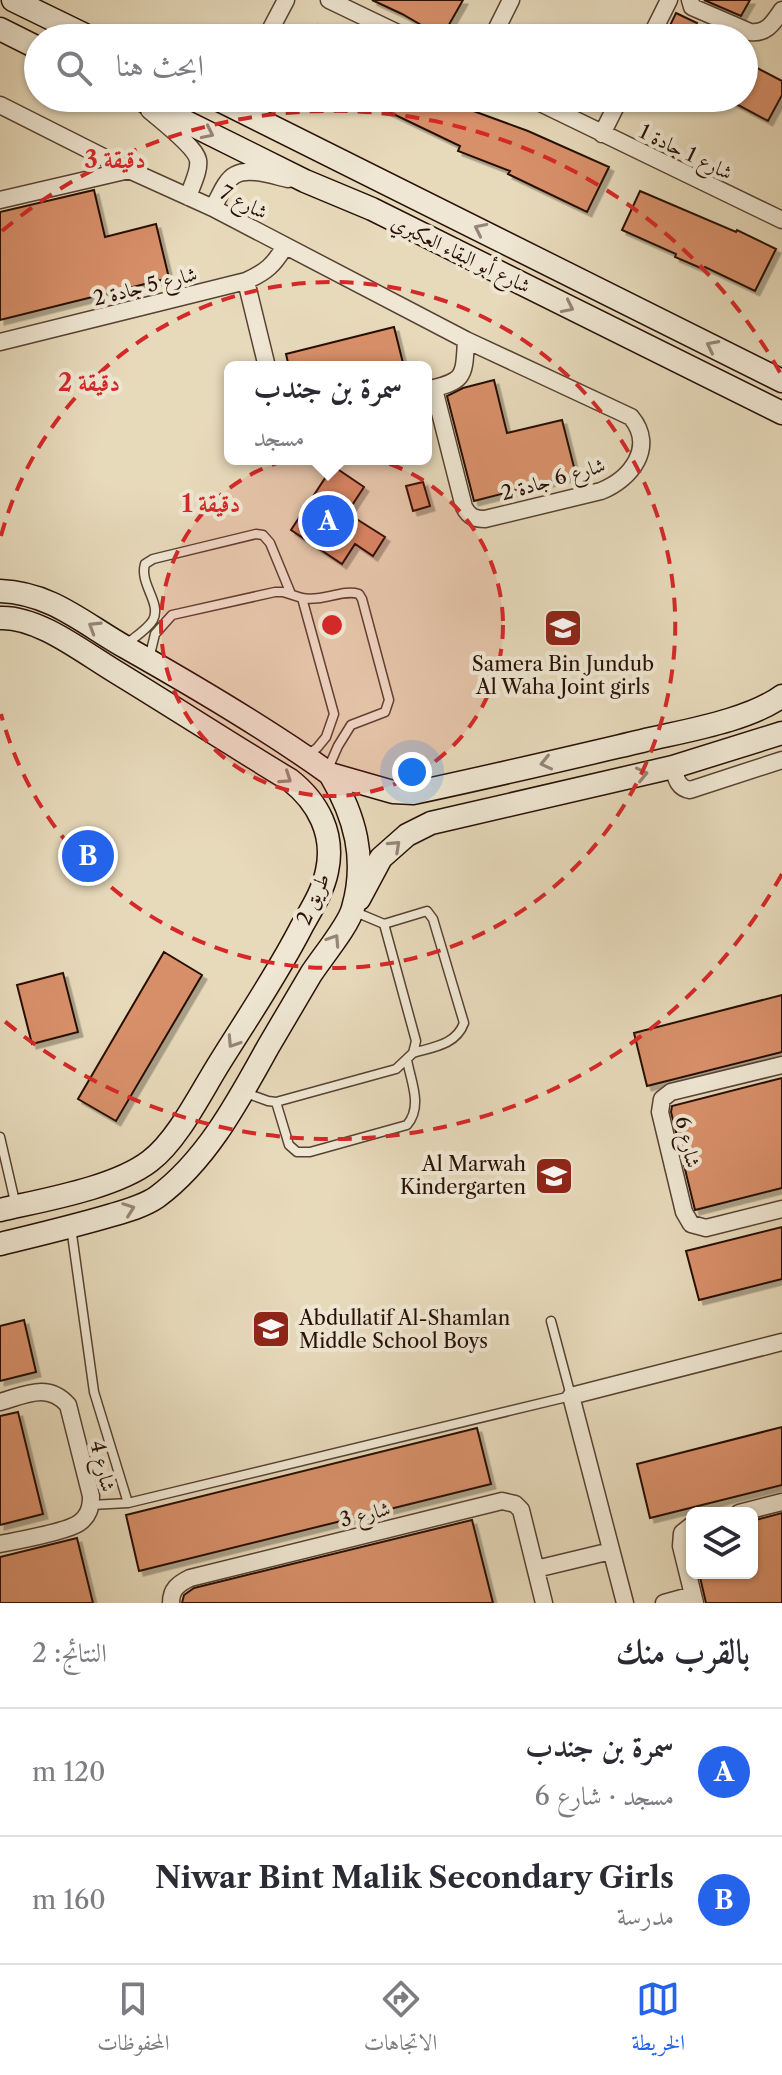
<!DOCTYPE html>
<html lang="ar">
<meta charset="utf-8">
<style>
body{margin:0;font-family:"Libre Caslon Text",Amiri,serif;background:#f2f2f3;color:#2b2b33;direction:rtl}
.controls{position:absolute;right:24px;bottom:24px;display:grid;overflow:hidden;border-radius:12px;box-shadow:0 2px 6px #0004}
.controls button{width:72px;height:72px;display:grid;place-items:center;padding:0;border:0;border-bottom:2px solid #e1e1e2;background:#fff;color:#2b2b33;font:40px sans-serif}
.you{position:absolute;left:412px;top:772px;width:28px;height:28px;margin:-20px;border:6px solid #fff;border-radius:50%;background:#1a73e8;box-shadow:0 0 0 12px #1a73e833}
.badge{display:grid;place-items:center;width:52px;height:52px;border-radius:50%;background:#2563eb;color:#fff;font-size:26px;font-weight:700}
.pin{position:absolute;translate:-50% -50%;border:4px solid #fff;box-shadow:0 2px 8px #0006}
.popup{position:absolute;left:224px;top:361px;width:208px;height:104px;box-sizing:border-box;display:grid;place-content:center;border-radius:12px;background:#fff;filter:drop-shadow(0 2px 6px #0005);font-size:26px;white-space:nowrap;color:#7c7c81}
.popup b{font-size:30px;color:#2b2b33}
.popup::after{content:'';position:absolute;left:50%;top:100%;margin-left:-16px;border:16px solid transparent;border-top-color:#fff}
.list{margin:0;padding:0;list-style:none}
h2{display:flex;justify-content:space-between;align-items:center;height:104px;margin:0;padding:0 32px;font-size:34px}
h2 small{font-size:26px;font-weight:400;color:#7c7c81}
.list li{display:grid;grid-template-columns:52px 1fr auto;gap:24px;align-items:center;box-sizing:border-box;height:128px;padding:0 32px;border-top:2px solid #e1e1e2}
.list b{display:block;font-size:30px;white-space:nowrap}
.list p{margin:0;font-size:26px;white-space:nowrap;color:#7c7c81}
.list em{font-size:26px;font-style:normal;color:#7c7c81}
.icon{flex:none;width:44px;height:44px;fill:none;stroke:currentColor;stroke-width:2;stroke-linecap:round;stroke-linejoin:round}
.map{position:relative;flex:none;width:782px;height:1603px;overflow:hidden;direction:ltr}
.search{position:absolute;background:#fff;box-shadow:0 2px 6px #0004;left:24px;right:24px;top:24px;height:88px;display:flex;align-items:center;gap:20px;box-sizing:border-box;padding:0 28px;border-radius:44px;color:#7c7c81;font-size:30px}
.sheet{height:360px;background:#fff}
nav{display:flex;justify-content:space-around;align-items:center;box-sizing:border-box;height:112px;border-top:2px solid #e1e1e2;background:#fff;font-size:22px;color:#7c7c81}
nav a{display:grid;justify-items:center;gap:4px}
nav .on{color:#2563eb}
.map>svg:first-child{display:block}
.building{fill:#d8906b;stroke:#281006;stroke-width:2;filter:url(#shadow)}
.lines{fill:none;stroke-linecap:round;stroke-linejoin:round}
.lane-casing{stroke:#584233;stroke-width:11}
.street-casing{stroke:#584233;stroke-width:19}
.secondary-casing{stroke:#281006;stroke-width:25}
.lane{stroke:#efe7d3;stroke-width:8}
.street{stroke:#efe7d3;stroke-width:16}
.secondary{stroke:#efe7d3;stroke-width:22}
.oneway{stroke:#958677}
.ring{fill:none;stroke:#d62828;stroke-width:4;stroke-dasharray:14 10}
.labels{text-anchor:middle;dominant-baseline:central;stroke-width:8;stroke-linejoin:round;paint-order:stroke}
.street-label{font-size:20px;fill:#281006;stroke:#efe7d3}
.poi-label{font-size:20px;fill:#281006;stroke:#efe7d3}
.centre{fill:#d62828;stroke:#efe7d3;stroke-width:4}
.ring-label{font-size:24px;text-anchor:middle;font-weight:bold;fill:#d62828;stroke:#efe7d3;stroke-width:8;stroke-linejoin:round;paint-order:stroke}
</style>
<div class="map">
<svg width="782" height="1603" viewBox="0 0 782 1603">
<defs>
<filter id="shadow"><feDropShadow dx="4.5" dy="4.5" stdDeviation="0" flood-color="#0004"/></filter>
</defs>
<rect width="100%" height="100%" fill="#e7dabb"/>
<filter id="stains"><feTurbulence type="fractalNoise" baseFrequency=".0025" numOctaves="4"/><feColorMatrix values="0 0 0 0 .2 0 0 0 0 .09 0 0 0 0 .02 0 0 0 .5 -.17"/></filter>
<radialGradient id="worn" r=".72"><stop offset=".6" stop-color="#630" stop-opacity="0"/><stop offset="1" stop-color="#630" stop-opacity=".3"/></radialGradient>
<path class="building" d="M372,0h91l-21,37 -40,-23z
M704,0h46l-9,16z
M676,13l21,10 -7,15h-26z
M318,25l30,13h-36z
M744,61l38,20v14l-14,26 -43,-23h19z
M360,98h102l7,3 -4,7 63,23 81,36 -22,45 -79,-38 2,-3 -52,-20 2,-5z
M94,190l11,47 51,-13 13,54 -169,42v-108z
M640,191l96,41 1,-2 39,19 -21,42 -50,-24 -2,2 -28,-12 1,-3 -54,-24z
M394,327l10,40h-115l-3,-13z
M494,380l13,53 55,-13 14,55 -102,26 -27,-105 16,-8z
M333,466l31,21 -17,26 38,24 -12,19 -18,-12 -13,20 -51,-34z
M423,482l7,24 -17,5 -7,-25z
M164,952l38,23 -86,146 -38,-22z
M63,973l15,59 -46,12 -15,-59z
M782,995v57l-135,34 -13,-53z
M782,1078v110l-87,22 -24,-98 1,-6z
M782,1227v52l-83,21 -13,-49z
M24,1320l12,52 -36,9v-55z
M18,1412l25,102 -43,11v-109z
M782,1427v58l-132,33 -13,-54z
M477,1428l14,56 -352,87 -13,-56z
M782,1513v90h-76l-7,-30h53v-52z
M472,1520l21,83h-311l2,-8 10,-7z
M77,1538l16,65h-93v-46z"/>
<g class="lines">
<defs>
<path id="lane" d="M302,598c21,4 40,-9 57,-4l3,5 27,101 -4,12 -34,13 -13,21 -11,25
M124,646c9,-8 23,-16 29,-26 9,-17 -14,-36 -8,-56l8,-5 103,-25 7,1 7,8 21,51
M149,659l6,-25 17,-19 103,-23h8l19,6 32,116 -8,23 -9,11 -9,6
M384,924l43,-13 6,8 31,104c-8,22 -31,24 -51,30
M246,1093l22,8 8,1 120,-33 17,-16 3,-12 -32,-117 -31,-13
M276,1102l13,43 8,7h13l97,-27c16,-19 4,-43 0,-65
M0,1137l16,69
M71,1227l23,165 34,111
M91,1505l37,-2 443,-107 -20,-75"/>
<path id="street" d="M329,0l79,38
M690,0l2,7 58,25c17,2 23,-9 32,-22
M266,38l20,-38
M492,38l19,-38
M650,38l19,-38
M530,98l252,122
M0,105l129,65 84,38 253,132 165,77c25,30 0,62 -30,74l-116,28c-10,0 -16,-2 -21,-12l-30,-118
M149,110c11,10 46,36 49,50 2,11 -7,27 -10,37
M602,134l18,-36
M0,200l129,-30
M213,208c6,-10 12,-28 22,-33 14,-8 39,1 53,4
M246,281l21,86
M0,342l246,-61c20,-9 28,-16 39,-35
M426,390c39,-9 38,-12 40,-50
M673,767c3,10 4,21 17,23l92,-30
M782,1065l-111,27 -9,7 -2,13 24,100 7,12 15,4 76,-19
M0,1402c25,-7 48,-20 68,3l23,91c0,11 -2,20 -12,27 -11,8 -63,18 -79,21
M739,1513l43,-11
M692,1525l-10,8 -1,13 14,57
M536,1569l75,-18
M171,1603c0,-14 7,-19 19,-25l312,-77 13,3 6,6 23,93
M625,1603l-54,-207 211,-54
M664,1603l29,-8"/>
<path id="secondary" d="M13,0l78,38
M0,29l38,19
M138,98l167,83 67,28 410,204
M215,98l567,283
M0,591c52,2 84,33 127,57 69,39 139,80 203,126 25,42 37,85 23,134 -4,17 -31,49 -42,66 -14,24 -29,49 -43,73 -30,54 -61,113 -111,150 -13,9 -31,14 -45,18 -37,11 -75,20 -112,29
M0,618c38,-2 84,35 116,54 59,36 116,73 174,108 28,22 45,54 37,91 -4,20 -15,37 -25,55 -24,47 -54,91 -82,136 -19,30 -42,78 -70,99 -35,27 -107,39 -150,49
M330,774l63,18 20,1c76,-16 152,-34 229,-52 41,-10 106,-20 140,-45
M359,899l22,-41 26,-23 24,-12 242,-56 109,-34"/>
</defs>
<use href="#lane" class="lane-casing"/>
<use href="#street" class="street-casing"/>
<use href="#secondary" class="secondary-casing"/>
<use href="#lane" class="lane"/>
<use href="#street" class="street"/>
<use href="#secondary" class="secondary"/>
</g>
<defs><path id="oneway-chevron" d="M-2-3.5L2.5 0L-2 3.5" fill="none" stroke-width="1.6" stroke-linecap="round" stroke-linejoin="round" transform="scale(2)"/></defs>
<g class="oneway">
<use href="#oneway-chevron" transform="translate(208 133) rotate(26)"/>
<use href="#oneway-chevron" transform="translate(480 229) rotate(-154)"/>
<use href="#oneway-chevron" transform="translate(568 307) rotate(26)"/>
<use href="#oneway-chevron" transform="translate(712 346) rotate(-153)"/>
<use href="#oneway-chevron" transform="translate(94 627) rotate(-148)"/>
<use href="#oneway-chevron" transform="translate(546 763) rotate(167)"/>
<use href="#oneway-chevron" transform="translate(642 774) rotate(-13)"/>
<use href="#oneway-chevron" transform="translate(286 778) rotate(34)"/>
<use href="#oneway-chevron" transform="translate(395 846) rotate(-43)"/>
<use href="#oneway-chevron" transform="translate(334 940) rotate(-57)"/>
<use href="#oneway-chevron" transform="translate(233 1042) rotate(123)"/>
<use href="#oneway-chevron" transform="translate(129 1209) rotate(-20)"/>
</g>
<circle cx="332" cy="625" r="171" fill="#d62828" fill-opacity=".12"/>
<g class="ring">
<circle cx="332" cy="625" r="171"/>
<path d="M1 536A343 343 0 1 1 1 714"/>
<path d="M782 874A514 514 0 0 1 2 1019M2 231A514 514 0 0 1 782 376"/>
</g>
<defs>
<symbol id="school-square" viewBox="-11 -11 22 22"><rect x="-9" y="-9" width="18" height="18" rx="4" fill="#8f2418" stroke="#efe7d3"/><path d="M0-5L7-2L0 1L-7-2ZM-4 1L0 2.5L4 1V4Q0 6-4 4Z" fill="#fff"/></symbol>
</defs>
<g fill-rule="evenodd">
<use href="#school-square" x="541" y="606" width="44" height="44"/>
<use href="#school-square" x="532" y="1154" width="44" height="44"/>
<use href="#school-square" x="249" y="1307" width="44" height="44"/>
</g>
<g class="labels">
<g class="street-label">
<text transform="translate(686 152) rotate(26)">شارع 1 جادة 1</text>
<text transform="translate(244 202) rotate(27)">شارع 7</text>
<text transform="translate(461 254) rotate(26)">شارع أبو البقاء العكبري</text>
<text transform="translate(145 286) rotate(-14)">شارع 5 جادة 2</text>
<text transform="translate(553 479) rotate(-16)">شارع 6 جادة 2</text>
<text transform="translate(313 899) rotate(-67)">طريق 2</text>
<text transform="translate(688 1142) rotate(77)">شارع 6</text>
<text transform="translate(103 1466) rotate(77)">شارع 4</text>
<text transform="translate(365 1514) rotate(-14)">شارع 3</text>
</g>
<g class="poi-label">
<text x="563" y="664">Samera Bin Jundub<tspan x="563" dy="23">Al Waha Joint girls</tspan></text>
<text x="526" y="1164" text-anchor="end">Al Marwah<tspan x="526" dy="23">Kindergarten</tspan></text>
<text x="299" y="1318" text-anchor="start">Abdullatif Al-Shamlan<tspan x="299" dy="23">Middle School Boys</tspan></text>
</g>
</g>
<circle cx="332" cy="625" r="12" class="centre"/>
<g class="ring-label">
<text x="115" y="168">3 دقيقة</text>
<text x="89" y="391">2 دقيقة</text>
<text x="211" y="512">1 دقيقة</text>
</g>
<rect width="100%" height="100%" filter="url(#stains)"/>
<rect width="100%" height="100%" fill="url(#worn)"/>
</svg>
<div class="controls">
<button><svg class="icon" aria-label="layers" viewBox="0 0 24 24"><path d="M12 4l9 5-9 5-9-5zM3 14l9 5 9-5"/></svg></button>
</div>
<div class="you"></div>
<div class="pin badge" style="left:328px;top:521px">A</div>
<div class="popup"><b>سمرة بن جندب</b>مسجد</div>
<div class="pin badge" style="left:88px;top:856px">B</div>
<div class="search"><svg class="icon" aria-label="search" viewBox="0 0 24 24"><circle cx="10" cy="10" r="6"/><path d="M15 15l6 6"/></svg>ابحث هنا</div>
</div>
<section class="sheet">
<h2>بالقرب منك<small>النتائج: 2</small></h2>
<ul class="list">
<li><span class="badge">A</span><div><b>سمرة بن جندب</b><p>مسجد · شارع 6</p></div><em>120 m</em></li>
<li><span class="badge">B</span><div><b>Niwar Bint Malik Secondary Girls</b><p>مدرسة</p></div><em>160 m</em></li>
</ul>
</section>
<nav>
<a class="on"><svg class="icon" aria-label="map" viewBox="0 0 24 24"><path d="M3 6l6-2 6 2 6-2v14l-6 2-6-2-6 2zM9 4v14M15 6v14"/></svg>الخريطة</a>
<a><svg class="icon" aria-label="directions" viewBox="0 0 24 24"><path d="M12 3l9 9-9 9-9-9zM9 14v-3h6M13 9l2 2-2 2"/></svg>الاتجاهات</a>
<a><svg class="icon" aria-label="saved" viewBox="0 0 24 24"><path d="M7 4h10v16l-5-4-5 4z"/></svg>المحفوظات</a>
</nav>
